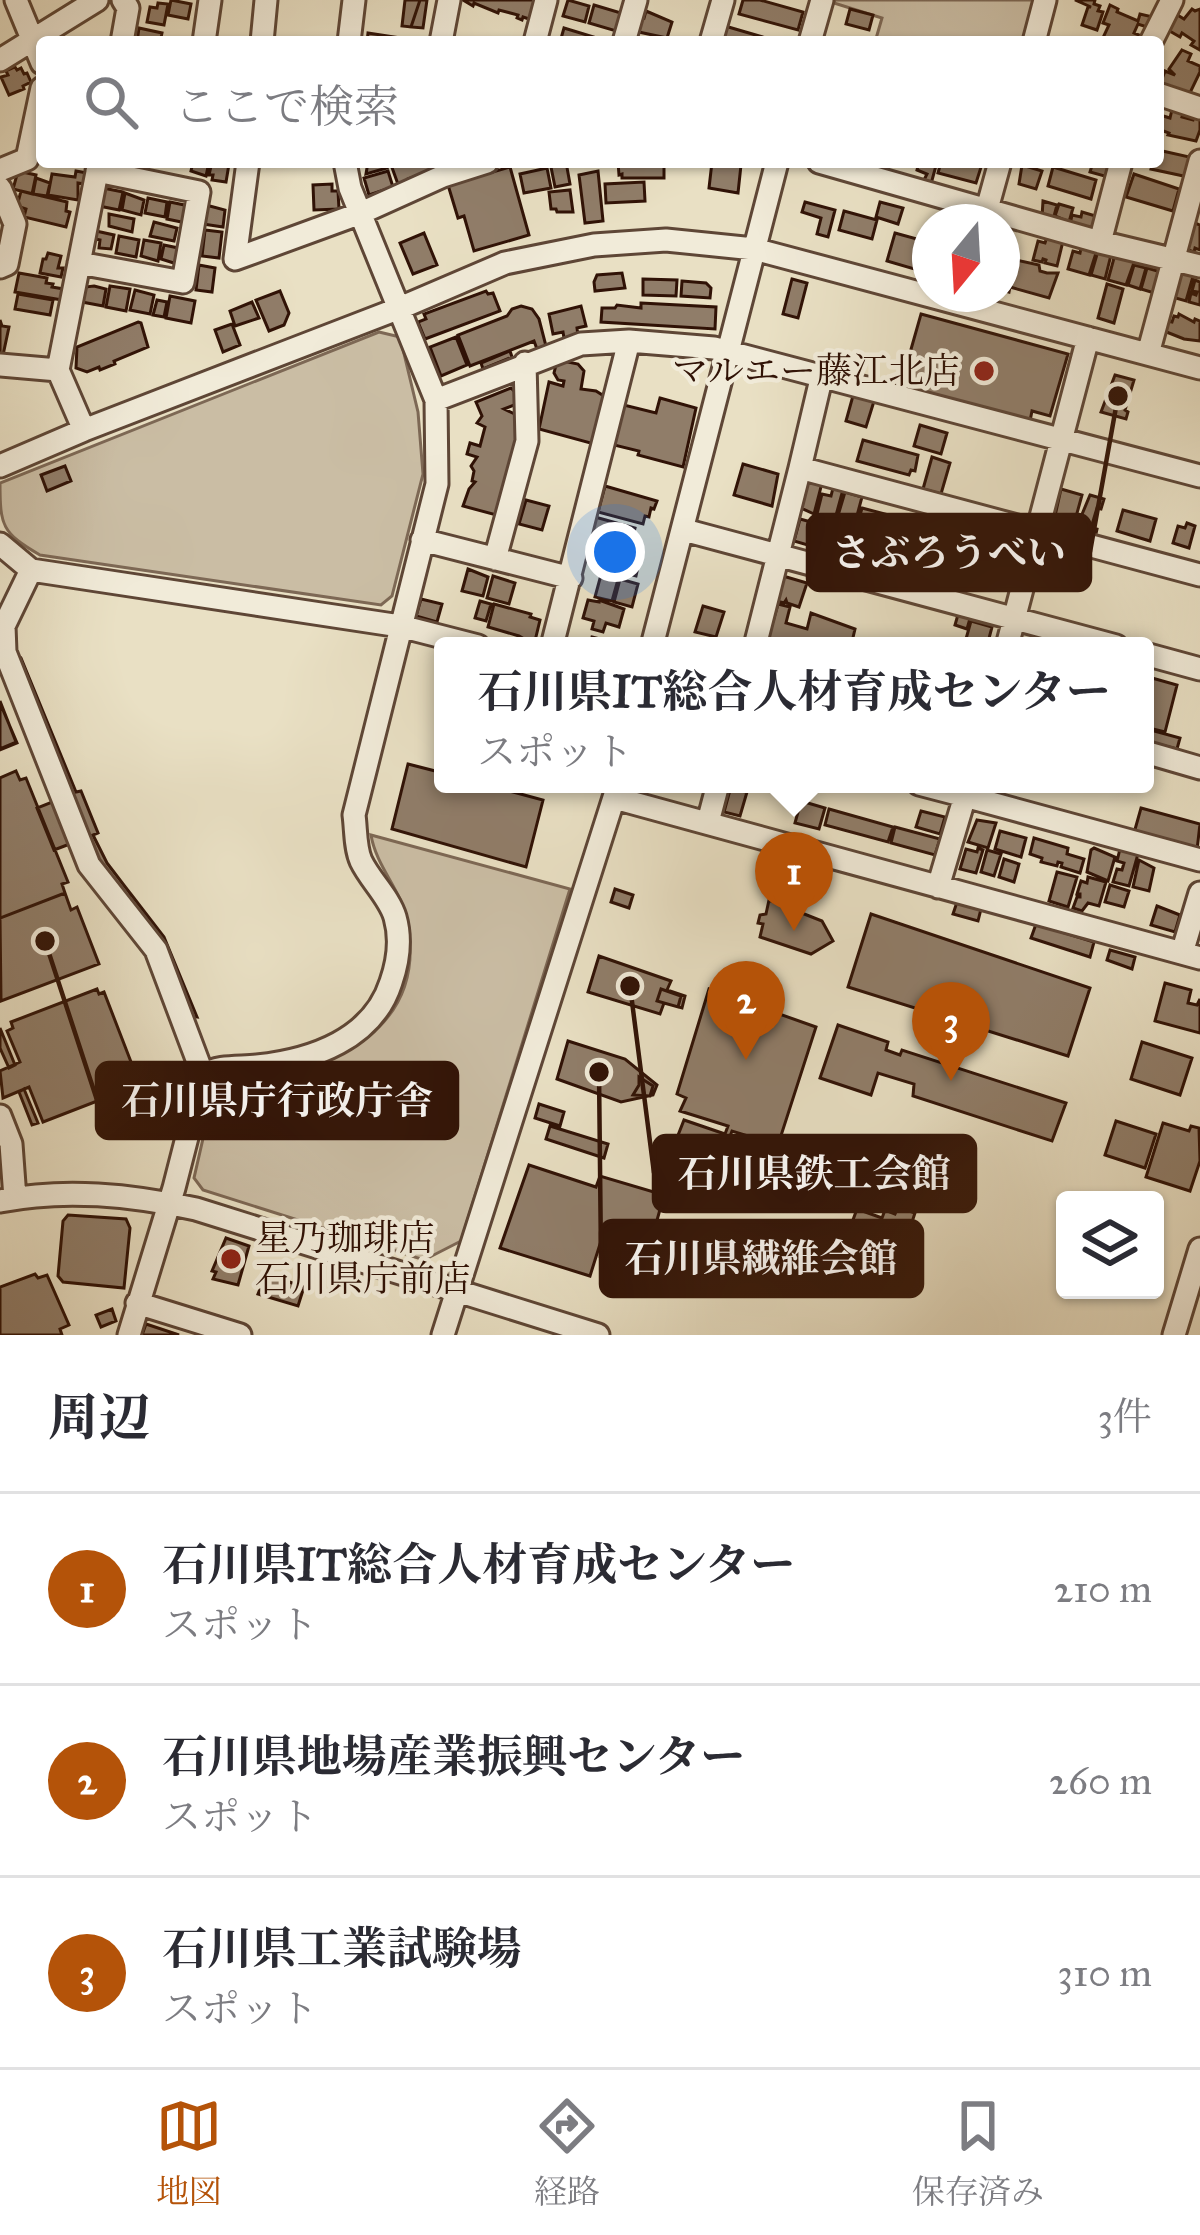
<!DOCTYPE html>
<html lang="ja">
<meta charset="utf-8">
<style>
body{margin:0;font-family:"IM FELL Great Primer","Noto Serif JP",serif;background:#f7f7f7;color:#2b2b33}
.controls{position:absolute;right:36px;bottom:36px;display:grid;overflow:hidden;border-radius:12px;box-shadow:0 3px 9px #0004}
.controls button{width:108px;height:108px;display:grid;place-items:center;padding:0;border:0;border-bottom:3px solid #e1e1e2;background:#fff;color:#2b2b33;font:60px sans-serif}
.compass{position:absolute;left:912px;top:204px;width:108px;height:108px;border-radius:50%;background:#fff;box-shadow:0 3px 9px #0004;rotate:198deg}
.you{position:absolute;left:615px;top:552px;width:42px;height:42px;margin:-30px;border:9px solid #fff;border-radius:50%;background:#1a73e8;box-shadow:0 0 0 18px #1a73e833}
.badge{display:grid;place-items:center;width:78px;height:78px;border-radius:50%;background:#b45309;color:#fff;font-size:39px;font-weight:700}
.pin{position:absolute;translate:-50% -99px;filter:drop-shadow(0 3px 6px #0008)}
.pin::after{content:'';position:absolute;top:63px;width:42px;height:36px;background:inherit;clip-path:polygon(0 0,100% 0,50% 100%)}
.popup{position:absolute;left:434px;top:637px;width:720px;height:156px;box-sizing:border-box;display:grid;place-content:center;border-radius:12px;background:#fff;filter:drop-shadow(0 3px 9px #0005);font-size:39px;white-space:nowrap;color:#7c7c81}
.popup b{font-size:45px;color:#2b2b33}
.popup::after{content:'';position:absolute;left:50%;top:100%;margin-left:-24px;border:24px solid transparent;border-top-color:#fff}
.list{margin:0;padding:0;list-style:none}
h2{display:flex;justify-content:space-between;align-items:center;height:156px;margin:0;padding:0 48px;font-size:51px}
h2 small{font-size:39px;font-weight:400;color:#7c7c81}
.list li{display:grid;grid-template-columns:78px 1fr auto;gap:36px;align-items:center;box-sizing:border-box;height:192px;padding:0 48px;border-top:3px solid #e1e1e2}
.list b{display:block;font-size:45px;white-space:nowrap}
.list p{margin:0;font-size:39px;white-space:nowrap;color:#7c7c81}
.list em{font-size:39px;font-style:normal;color:#7c7c81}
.icon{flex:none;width:66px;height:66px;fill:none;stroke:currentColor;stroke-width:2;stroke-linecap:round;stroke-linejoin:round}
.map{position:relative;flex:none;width:1200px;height:1335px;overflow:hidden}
.search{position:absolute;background:#fff;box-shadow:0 3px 9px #0004;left:36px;right:36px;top:36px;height:132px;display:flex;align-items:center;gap:30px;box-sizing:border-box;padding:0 42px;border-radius:12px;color:#7c7c81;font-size:45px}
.sheet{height:732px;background:#fff}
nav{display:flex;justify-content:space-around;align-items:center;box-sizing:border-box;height:168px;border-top:3px solid #e1e1e2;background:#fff;font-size:33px;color:#7c7c81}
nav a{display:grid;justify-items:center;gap:6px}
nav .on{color:#b45309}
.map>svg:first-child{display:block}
.green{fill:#cabda4;stroke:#7d6855;stroke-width:3}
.building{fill:#907d69;stroke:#301206;stroke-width:3}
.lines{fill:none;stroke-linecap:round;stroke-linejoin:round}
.minor-casing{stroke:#5e4636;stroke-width:27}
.minor{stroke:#f1ebd9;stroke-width:21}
.poi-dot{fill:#8f2418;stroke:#f1ebd9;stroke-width:4.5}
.labels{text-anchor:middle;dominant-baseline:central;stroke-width:9;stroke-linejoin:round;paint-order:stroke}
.poi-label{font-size:36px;fill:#301206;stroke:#f1ebd9;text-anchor:end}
.leader{fill:none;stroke:#301206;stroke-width:4.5}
.callout-dot{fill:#301206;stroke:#f1ebd9;stroke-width:4.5}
.callout{fill:#301206;stroke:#301206;stroke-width:4.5}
.callout-label{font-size:39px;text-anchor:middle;font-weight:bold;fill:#fff}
</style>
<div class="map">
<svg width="1200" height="1335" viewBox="0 0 1200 1335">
<rect width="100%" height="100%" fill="#e9e0c4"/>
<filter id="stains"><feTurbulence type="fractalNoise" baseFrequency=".00167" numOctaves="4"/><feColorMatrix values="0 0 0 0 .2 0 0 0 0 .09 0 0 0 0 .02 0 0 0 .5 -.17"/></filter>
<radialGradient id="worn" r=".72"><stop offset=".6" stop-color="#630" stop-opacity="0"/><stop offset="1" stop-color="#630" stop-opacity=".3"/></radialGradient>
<path class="green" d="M835,0h203l-11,42h-152l7,-24 -48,-15z
M379,332l21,5 18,75 5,62 -31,122 -11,9 -341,-50c-38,-22 -40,-29 -40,-72z
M371,835l199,54 -109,352 -37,19 -221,-70 -9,-12 19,-83 7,-14c18,-1 38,0 56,-4 81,-18 150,-63 131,-157 -6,-30 -31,-54 -36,-85z"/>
<path class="building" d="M171,0l20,4 -3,15 -20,-4z
M405,0h15l-9,27 -9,-1z
M420,0h7l-4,28 -12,-1z
M463,0h75l-6,20 -9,-3 -1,3 -5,-2 1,-3 -19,-5 -1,3 -24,-10 -1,3z
M568,0l21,6 -4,16 -22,-6z
M743,0h17l43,12 -5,18 -59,-16z
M1075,0h20l-1,4 6,2 -2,5 5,1 -6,18 -15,-5 6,-18h3z
M158,3l10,1 -4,21 -17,-3 3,-15 7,1z
M594,5l27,8 -5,18 -27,-8z
M1110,5l8,4 -1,3 21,9 2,-7 13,3 -3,11 -12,-4 -4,9 5,2 -3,7 -20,-3 -1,3h-14l8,-17 -6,-2z
M850,9l23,6 -4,15 -23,-6z
M1192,9l3,2 5,-2v41l-9,-5 3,-4 -12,-8 -2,4 -19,-11 10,-15 13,8z
M646,11l26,11 -5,16 -33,-7 4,-15 6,2z
M725,26l48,14 2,2h-55z
M139,28l23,5 -2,9h-23z
M564,28l43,13v1h-47z
M368,33l39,6h1l-1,3h-40z
M1182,50l9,4 -3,7 12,5v6l-12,25 -29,-10 6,-16 10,4 -6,-6z
M15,67l2,3 4,-2 3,6 3,-1 4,9 -8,4 1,3 -15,6 -8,-18 7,-2 -2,-4z
M1173,105l12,3 -3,9 11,3 3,-10 4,1v19l-4,11 -28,-6 1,-2 -11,-4 2,-14 10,3z
M1158,150l36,8 -6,19 -37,-8 2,-7h5z
M193,162h16l-3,14 -15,-5z
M212,162l17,2 -3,18 -14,-2 1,-5h-4z
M368,162h17l2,6 -21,6z
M390,162h38l4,8 -24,9 2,3 -11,5z
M550,162h16l4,22 -15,3z
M618,162h46v16h-42v-4l-3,1z
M712,162l29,3 -3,28 -29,-5z
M919,162h18l-6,22 -8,-2 4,-8 -10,-4z
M941,162l41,2 -6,19 -38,-10z
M1093,162h19l-4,15 -18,-5z
M1022,165l20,6 -6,18 -17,-5z
M510,167l19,68 -55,16 -10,-35 -6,2 -10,-33z
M1053,167l43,13 -5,19 -43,-13z
M547,168l4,20 -27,5 -4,-19z
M18,171l18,4 -4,19 -19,-5z
M76,171l11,2 -2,11 -7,-1v17l-30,-5 4,-21 23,3z
M388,171l5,16 -24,8 -5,-17z
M598,171l5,50 -18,2 -6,-48z
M1134,174l45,15 -6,22 -47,-14z
M36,178l14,5 -3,13 -14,-2z
M644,182l1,19 -39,2 -1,-19z
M332,184v7h6l1,18 -25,1 -1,-25z
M103,188l20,4 -4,18 -20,-4z
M570,190l3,22h-16l-1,-3h-5l-2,-17z
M21,191l46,11 -1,9 4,1 -4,15 -42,-10 2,-8 -9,-3z
M125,193l19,7 -3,15 -19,-5z
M148,198l19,4 -2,15 -20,-4z
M1043,201l14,4 -4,15 -11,-3z
M170,202l19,4 -3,17 -19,-4z
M805,202l30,8 -7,27 -11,-3 4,-16 -19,-6z
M880,202l23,6 -5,16 -22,-7z
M1059,204l14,4 -4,14 -14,-6z
M206,205l19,5 -2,17 -20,-3z
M844,211l33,9 -5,19 -33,-9z
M1082,212l17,5 -4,15 -25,-7 2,-10 9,2z
M109,214l25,5 -2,13 -23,-6z
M154,222l23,6 -3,13 -24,-5z
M1195,223l5,2v25l-5,-2 -1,4 -9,-3z
M205,230l17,2 -3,26 -17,-2z
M96,231l18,4 -3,14 -12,-1 1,-8 -5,-1z
M424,233l13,32 -24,9 -13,-31z
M895,233l22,6 -1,4 11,3 -1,4 4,1 -2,15 -5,-2 -2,7 -34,-10z
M1048,234l16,3 -7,29 -12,-3 1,-3 -3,-1 -1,3 -9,-2 5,-19 7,2z
M119,236l20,4 -3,17 -20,-4z
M144,240l17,3 -3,18 -17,-5z
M164,245l19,4 -3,16 -19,-6z
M1086,247l11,3 -8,25 -21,-6 5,-18 7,2 1,-5z
M1098,251l13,4 -6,24 -14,-4z
M48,253l13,3 -3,12h5l-2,9 -21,-4 3,-14h3z
M1117,256l19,1 -10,28 -18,-5 6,-22z
M1002,257l37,8 1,6 7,2h11l-9,25 -39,-11 -1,5 -7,-2z
M199,265l16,3 -3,24 -16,-2z
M1134,265l12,3 -6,21 -12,-4z
M1147,268l14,4 -7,21 -13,-4z
M1179,269l15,4 -8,28 -14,-4z
M19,273l28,5 -1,5 7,1 -1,3 12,2 -2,11 -47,-8z
M622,273l3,15 -30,3 -1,-9 3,-7z
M643,279l34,1 -1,16 -33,-1z
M792,279l15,4 -9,35 -15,-4z
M1195,280l5,2v23l-11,-3 2,-9 5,2 1,-3 -5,-1z
M682,281l24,2 5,5 -1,10 -29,-2z
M1107,284l16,5 -9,34 -16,-5z
M94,286l12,3 -3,17 -21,-4 3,-15z
M110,286l20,3 -4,22 -20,-4z
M135,290l19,5 -4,19 -20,-4z
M280,291l9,22 -5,12 -15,6 -13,-31z
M486,291l2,3 5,-1 7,18 -75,28 -7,-17 8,-3 -2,-5z
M18,294l35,6 -3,15 -35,-6z
M170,296l25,5 -4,22 -25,-5z
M157,300l10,2 -3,15 -11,-2z
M252,302l7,16 -24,8 -5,-15z
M641,303l75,4 -1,22 -114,-7 1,-14h13l2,-3 24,3z
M521,306l11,3 7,10 7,27 -9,3 -3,-8 -64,25 -12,-31 49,-19 5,-7z
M581,306l5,20 -9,2 1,7 -14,3 -1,-6 -10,2 -4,-20z
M921,314l147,40 -18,62 -18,-5 -3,15 -129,-38z
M1179,314l15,8 1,-3 5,2v20l-16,-2 -20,-8 3,-10 5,1 2,-6 4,1z
M0,320l2,6 7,1 -6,28 -3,-1z
M138,322l3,1 7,24 -34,14 1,3 -15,6 -1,-3 -12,5 -11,-4 1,-21z
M232,324l8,21 -17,7 -8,-22z
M456,337l11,28 -26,11 -11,-29z
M510,351l2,6 -29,12 -2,-6z
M563,361l15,3 6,7 -3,18 15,2 11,7 -13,46 -55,-15 10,-47 14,4 1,-5 -6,-1 -4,-7 2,-8z
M1115,375l19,5 -9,30 3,2 -2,7 -25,-7z
M511,388l5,5 1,11 -13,5 15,7v24l-19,76 -37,-10 6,-17 6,-7 -3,-1 2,-10 -3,-5 6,-9 -10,-3 3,-11 10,3 5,-19 -8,-4 5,-7 -6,-14z
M854,392l21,6 -9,29 -20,-6z
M660,398l36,10 -13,59 -45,-12 1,-4 -25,-6 10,-40 32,8z
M920,425l27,8 -6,21 -27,-8z
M863,440l55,15 -3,16 -4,-1 -2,5 -52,-14z
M932,457l18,6 -9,31 -18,-5z
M743,464l35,10 -6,32 -38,-11z
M65,466l6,15 -24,10 -6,-16z
M806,479h17l-9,35 -13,-6z
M834,484l10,2 -9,33 -18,-5 5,-20 9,2z
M605,486l52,15 -3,8 -3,-1 -2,9 -4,-1 -2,8 -45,-12z
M1061,489l21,6 -8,29 -19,-8z
M845,492l17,5 -7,26 -18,-4z
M1090,495l14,4 -3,10 -4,-1 -6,20 -13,-4z
M526,500l23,6 -7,24 -23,-6z
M862,508l46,12 -5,18 -46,-12z
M1123,510l33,9 -6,22 -33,-10z
M595,517l40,11 -4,17 -41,-11z
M800,519l41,11 -6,23 -41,-12z
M1187,523l8,3 -6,22 -16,-5 5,-17 7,2z
M1077,524l20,5 -2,9 -21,-6z
M846,530l39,11 -6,20 -38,-10z
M985,532l11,3 -1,3 3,1 -7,24 -18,-6 5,-16z
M1003,546l14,4 -5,18 -14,-4z
M607,548l33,10 -4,18 -40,-10 1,-8 7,2z
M468,569l20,8 -5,19 -21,-5z
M602,571l17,5 -7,25 -17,-4z
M493,576l22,7 -6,21 -22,-6z
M783,576l24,7 -8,24 -12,-4 -1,-3 -2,3 -11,-3z
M620,579l18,5 -6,23 -18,-5z
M421,599l21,5 -5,18 -21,-6z
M588,600l11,2v-2l25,9 -5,18 -13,-4 -3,9 -11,-3 2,-8 -11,-3z
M480,601l11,3 -5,17 -11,-3z
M494,604l37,10 -1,3 10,3 -6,25 -15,-9 -31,-9z
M778,604l12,3 -4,16 21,6 4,-16 44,16 -4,17 -37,-3v3h-30l-17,-4z
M703,606l21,6 -8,25 -21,-5z
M959,611l12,4 -4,14 -12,-4z
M971,621l21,6 -5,19h-23z
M592,637l24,6 -1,3h-25z
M21,658l55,134 5,-1 17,42 -5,2 14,28 23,30 -2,7 -26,-34 -14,-29 -34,13 -17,-42 33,-13 -52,-136z
M1152,678l25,7 -12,47 -20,-5v-21z
M0,701l16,41 -16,7z
M0,703l17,40 -17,7z
M1147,729l33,9 -3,11 -32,-8z
M408,764l35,9v11h40l60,16 -17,67 -134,-38z
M16,771l4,9 6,-2 42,104 -6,2 3,9 -65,25v-140z
M730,790l17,2 -7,24 -16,-4z
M801,801l24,7 -6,21 -24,-6z
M1141,808l59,16 -3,26 -63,-17z
M829,809l64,18 -5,15 -63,-17z
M921,811l24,6 -5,17 -24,-7z
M977,820l19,3 -8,25 -20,-6z
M895,827l45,12 -5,16 -44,-12z
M1000,831l26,7 -5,19 -26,-8z
M1034,838l34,10 -1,6 17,5 -4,14 -19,-6 1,-4 -4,-1 -1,4 -16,-4 1,-4 -12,-4z
M978,848l5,2 -7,23 -16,-4 6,-20 11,3z
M1094,848l21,9 -7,24 -21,-9 4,-22z
M1120,849l18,5 -9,32 -16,-4 4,-13 5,1 2,-7 -7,-2z
M987,850l14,4 -7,22 -13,-4z
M1004,859l15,5 -5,18 -15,-5z
M1139,860l15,8 -5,23 -16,-4z
M1057,872l20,5 -9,30 -19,-6z
M1088,877l18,5 -7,24 -11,-3 -6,8 -9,-3 4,-11h3v-3h-3l4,-13 6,2z
M1110,885l19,6 -5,16 -19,-5z
M615,889l18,6 -4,13 -18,-6z
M65,893l6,17 6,-3 22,57 -98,37 -1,-83z
M130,893l34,44 33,80 -7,-1 -62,-116z
M769,900l53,21 11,20 -22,13 -51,-17 3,-13 -5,-1 2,-8 6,-1z
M957,902l24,7 -3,12 -25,-7z
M1157,906l23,9 -5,17 -24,-7z
M871,914l219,74 -22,68 -220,-69z
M1036,924l58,18 -4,15 -59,-19z
M1110,950l25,7 -3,12 -25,-9z
M599,956l72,25 -4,9 18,6 -3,12 -18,-5 -4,11 -72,-22z
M1165,983l26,7 -3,13 9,2 3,-6v34l-45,-12z
M97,989l2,5 5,-2 34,88 -3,1 1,5 -93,36 -14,-35 -26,11 -3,-27 20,-9 -13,-31 6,-3 -2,-6z
M661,989l20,7 -3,11 -21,-6z
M709,989l107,38 -38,118 -46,-14 -10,26 -12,10 -14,1 -16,-10 -5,-15 9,-23 41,14 3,-8 -48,-15 6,-13 -9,-4z
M838,1025l50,17 -2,8 14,5 2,-5 164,53 -14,38 -139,-45 1,-12 -36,-11 -7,22 -51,-17z
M0,1028l15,37 -6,3 -9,-20z
M568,1041l57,18 32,26 -4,10 -32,7 -64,-23z
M1142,1042l50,16 -12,37 -49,-16z
M639,1077l14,9 -3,10 -17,-1 6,-10z
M24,1089l14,34 -6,2 -13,-33z
M539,1104l25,8 -4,14 -25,-8z
M1116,1121l40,13 -11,34 -40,-13z
M1163,1123l26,8 2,-5 8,2 1,33 -10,30 -44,-14z
M550,1126l58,18 -4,14 -58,-19z
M529,1165l67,22 4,-11 64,19 -13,47 -46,-14 -15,48 -90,-28z
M898,1207l17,6 -8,24 -7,-3 -4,10 -46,-16 7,-19 25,9 3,-8 10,4z
M68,1215l58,4 4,9 -6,60 -61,-6 -5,-6 5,-55z
M226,1238l23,8 -11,39 -25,-6 3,-7 -4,-1z
M35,1274l3,4 9,-3 22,50 -9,4 2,6h-62v-48z
M266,1274l38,13 -6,19 -40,-12z
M112,1309l4,12 -15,6 -5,-12z
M146,1324l33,11h-37z"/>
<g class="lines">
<defs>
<path id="minor" d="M16,0l26,63
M122,42l6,-34 -5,-8
M204,42l6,-42
M262,42l4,-42
M349,42l5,-42
M441,42l8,-42
M535,42l11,-42
M624,42l12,-42
M711,42l12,-42
M810,42l12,-42
M1034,42l11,-42
M1151,42l21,-42
M0,60l97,-60
M1158,94l42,14
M248,162l-13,97 126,-46 82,-37 44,-14
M819,162l281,80 100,24
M0,170l27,-11 15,-71
M0,188l15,36 -8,40 -7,3
M987,209l13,-47
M1100,242l21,-80
M79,263l104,19 16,-90 -102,-21
M1148,354l52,-193
M0,365l58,5
M436,400l145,-56 48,-3 85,7 486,128
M84,430l-26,-60 41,-208
M0,466l84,-36 316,-122 105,-45 89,-18 72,-5 88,9 446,119
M800,468l22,-93
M684,530l432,116
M422,540l149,38
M0,544l31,26 369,56 78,20
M495,559l32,-118 -2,-78
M31,570l-27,56 1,26 84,213 67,85 47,125
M552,646l77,-305
M652,646l125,-484
M755,646l45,-178 400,107
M1007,646l81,-308
M1145,654l55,15
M1145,752l55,16
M919,784l46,12 3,-11
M615,798l585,160
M708,822l10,-38
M938,887l27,-91 235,64
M1182,953l18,-60
M0,1116l11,28 4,54
M0,1201c65,-13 131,-6 196,8l402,126
M137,1303l103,32
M129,1335l45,-147 29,-113c17,-10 35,-7 54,-9 56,-6 116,-27 134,-84 7,-20 10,-44 4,-65 -6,-20 -25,-37 -34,-56 -6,-13 -5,-32 -7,-46l83,-331 -1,-84 -86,-212 -5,-26
M443,1335l175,-550
M1174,1335l26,-86"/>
</defs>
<use href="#minor" class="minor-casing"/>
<use href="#minor" class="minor"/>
</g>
<g class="poi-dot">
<circle cx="984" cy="371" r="12"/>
<circle cx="231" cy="1259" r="12"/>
</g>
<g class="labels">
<g class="poi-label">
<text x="960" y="371">マルエー藤江北店</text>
<text x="255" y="1238" text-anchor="start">星乃珈琲店<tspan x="255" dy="41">石川県庁前店</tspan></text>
</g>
</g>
<path class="leader" d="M1118 396L1090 552M45 941L97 1100M630 986L654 1173M599 1072L601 1258"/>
<g class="callout-dot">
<circle cx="1118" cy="396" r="12"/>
<circle cx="45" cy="941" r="12"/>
<circle cx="630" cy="986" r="12"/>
<circle cx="599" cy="1072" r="12"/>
</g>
<g class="callout">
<rect x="808" y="515" width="282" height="75" rx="12"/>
<rect x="97" y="1063" width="360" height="75" rx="12"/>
<rect x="654" y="1136" width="321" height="75" rx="12"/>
<rect x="601" y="1221" width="321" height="75" rx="12"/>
</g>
<g class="callout-label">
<text x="949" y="566">さぶろうべい</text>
<text x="277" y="1114">石川県庁行政庁舎</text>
<text x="814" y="1187">石川県鉄工会館</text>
<text x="761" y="1272">石川県繊維会館</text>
</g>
<rect width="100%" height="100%" filter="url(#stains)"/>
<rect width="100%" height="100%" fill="url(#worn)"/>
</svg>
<div class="controls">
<button><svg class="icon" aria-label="layers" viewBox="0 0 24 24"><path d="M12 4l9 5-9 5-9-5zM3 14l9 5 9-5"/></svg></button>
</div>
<svg class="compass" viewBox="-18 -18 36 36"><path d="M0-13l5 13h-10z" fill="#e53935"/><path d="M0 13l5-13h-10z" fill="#7c7c81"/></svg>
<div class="you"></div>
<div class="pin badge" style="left:794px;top:931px">1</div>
<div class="popup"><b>石川県IT総合人材育成センター</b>スポット</div>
<div class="pin badge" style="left:746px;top:1060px">2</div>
<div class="pin badge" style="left:951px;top:1081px">3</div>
<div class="search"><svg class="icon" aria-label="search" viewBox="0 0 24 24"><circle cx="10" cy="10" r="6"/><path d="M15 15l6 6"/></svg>ここで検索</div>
</div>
<section class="sheet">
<h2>周辺<small>3件</small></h2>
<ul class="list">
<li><span class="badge">1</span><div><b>石川県IT総合人材育成センター</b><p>スポット</p></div><em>210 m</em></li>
<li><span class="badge">2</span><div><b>石川県地場産業振興センター</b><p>スポット</p></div><em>260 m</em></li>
<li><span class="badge">3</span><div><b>石川県工業試験場</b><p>スポット</p></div><em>310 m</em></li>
</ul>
</section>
<nav>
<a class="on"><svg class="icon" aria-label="map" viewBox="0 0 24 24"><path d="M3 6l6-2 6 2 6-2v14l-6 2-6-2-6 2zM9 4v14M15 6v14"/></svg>地図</a>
<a><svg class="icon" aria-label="directions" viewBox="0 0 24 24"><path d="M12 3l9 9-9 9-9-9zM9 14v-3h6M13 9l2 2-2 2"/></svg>経路</a>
<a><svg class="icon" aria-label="saved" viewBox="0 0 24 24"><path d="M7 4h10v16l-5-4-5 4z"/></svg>保存済み</a>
</nav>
